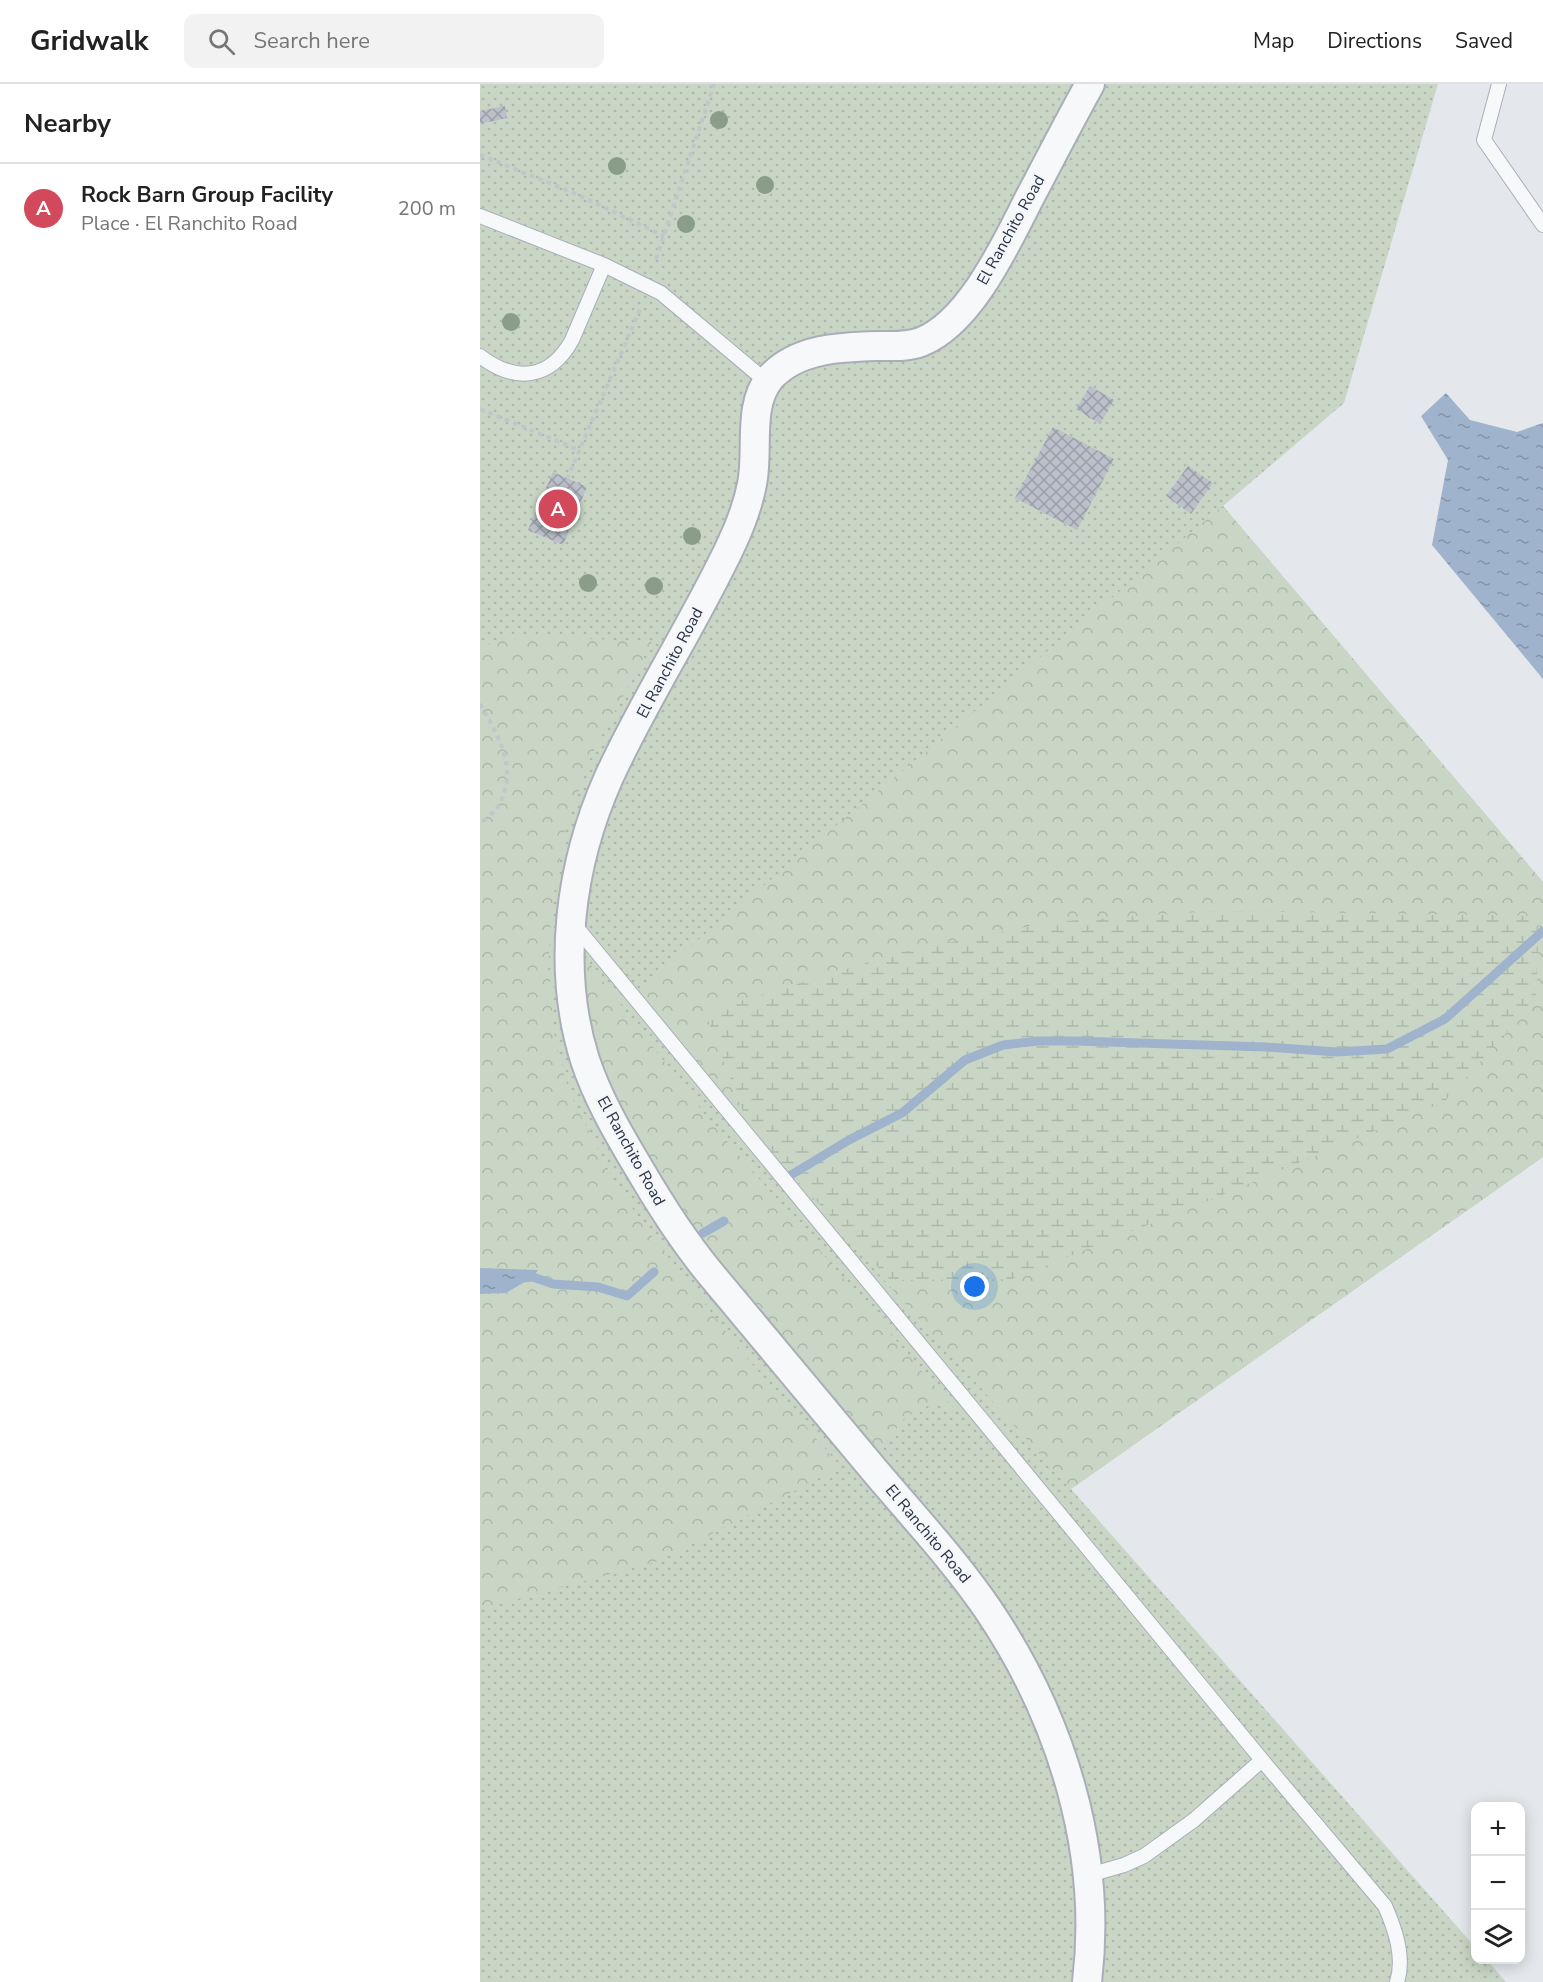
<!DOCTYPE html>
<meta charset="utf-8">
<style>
body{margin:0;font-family:"Nunito Sans",sans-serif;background:#f2f2f2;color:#222}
.controls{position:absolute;right:18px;bottom:18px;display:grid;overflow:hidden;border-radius:12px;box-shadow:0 3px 15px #0003}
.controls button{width:54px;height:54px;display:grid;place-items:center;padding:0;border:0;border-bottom:2px solid #e0e0e0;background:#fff;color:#222;font:30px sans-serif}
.you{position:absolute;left:495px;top:1203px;width:21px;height:21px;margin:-15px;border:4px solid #fff;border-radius:50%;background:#1a73e8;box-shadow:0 0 0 9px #1a73e833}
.badge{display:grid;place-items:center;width:39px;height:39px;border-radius:50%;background:#d1495b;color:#fff;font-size:20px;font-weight:700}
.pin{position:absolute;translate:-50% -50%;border:3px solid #fff;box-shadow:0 2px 6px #0006}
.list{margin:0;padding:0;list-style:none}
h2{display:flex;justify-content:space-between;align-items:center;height:78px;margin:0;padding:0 24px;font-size:26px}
h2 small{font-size:20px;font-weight:400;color:#767676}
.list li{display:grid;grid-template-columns:39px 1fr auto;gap:18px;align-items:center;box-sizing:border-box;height:90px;padding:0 24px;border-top:2px solid #e0e0e0}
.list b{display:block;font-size:22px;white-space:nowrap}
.list p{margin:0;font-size:20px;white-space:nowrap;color:#767676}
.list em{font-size:20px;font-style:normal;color:#767676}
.icon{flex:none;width:33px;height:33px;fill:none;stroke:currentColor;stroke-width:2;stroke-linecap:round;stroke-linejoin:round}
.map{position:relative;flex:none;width:1063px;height:1898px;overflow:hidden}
header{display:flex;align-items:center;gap:36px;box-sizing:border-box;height:84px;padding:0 30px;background:#fff;border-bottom:2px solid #e0e0e0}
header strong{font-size:28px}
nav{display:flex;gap:33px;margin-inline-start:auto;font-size:21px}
.search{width:420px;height:54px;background:#f2f2f2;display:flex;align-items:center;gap:15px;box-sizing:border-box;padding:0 21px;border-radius:12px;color:#767676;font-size:22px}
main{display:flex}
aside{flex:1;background:#fff}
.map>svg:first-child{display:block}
.green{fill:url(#green-dots)}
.forest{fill:url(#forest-crowns);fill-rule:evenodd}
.wetland{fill:url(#wetland-marsh)}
.water{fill:url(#water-ripples)}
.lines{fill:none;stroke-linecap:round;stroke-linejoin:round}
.stream{stroke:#9fb4cc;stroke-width:9}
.building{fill:url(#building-cross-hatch)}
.lane-casing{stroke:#a9aeb7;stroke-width:16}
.street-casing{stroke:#a9aeb7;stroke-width:32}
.path{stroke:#c2c5cb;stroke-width:4;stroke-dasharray:4.5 4.5;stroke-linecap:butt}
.lane{stroke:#f7f8fa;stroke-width:14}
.street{stroke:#f7f8fa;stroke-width:28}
.tree{fill:#899d89}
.labels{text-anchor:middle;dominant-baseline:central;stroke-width:4.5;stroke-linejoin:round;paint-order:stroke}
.street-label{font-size:16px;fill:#2b3445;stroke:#f4f6f9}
</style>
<header>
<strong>Gridwalk</strong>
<div class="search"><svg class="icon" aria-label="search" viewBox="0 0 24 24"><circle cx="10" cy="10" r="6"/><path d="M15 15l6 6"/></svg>Search here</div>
<nav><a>Map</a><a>Directions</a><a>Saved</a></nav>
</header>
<main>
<aside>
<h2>Nearby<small></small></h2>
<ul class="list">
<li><span class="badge">A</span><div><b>Rock Barn Group Facility</b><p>Place · El Ranchito Road</p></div><em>200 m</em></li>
</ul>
</aside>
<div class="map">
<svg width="1063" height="1898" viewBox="0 0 1063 1898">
<defs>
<pattern id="green-dots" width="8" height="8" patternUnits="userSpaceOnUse" patternTransform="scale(1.5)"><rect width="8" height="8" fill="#c9d6c5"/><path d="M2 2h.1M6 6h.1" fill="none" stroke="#adb8ab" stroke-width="1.8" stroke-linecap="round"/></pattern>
<pattern id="forest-crowns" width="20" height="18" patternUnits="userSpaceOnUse" patternTransform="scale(1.5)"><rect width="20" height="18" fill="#c9d6c5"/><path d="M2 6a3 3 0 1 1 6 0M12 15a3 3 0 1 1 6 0" fill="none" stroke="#adb8ab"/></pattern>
<pattern id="wetland-marsh" width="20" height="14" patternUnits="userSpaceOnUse" patternTransform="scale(1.5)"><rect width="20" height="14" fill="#c9d6c5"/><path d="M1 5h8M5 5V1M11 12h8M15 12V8" fill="none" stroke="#adb8ab"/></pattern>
<pattern id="water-ripples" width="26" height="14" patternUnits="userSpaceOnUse" patternTransform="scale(1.5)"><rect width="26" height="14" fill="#9fb4cc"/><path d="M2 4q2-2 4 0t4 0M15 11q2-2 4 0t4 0" fill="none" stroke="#8293a7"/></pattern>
<pattern id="building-cross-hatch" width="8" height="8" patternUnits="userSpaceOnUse" patternTransform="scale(1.5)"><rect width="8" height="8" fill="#bbc0ca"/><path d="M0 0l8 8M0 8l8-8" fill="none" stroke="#989da6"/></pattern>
</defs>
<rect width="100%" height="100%" fill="#e4e7ec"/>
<path class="green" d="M0,0h958l-94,319 -121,103 320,376v275l-472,332 404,458 1,13h11l19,22h-1026z"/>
<path class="forest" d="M743,422l320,376v275l-472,332 -321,-359 -114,-139zM737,827l322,6 -95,185 -234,98 -198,79 -306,-267 196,-60 148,-30z
M26,550l146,8 -61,114 -26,75 -13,75 -4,64 7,69 14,53 47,93 35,50 95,122 95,110 -182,94 -179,48v-315l26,-1 31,-23 -57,-2v-618z
M103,871l123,161 249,294 -21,-7 -29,14 -25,35 -144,-162 -69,-94 -64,-117 -21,-75z"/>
<path class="wetland" d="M737,827l322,5 -3,84 -92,102 -234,98 -198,79 -122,1 -140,-150 -45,-118 197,-60 148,-30z"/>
<path class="water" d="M966,309l24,27 47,12 26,-9v256l-111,-134 16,-85 -27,-44z
M0,1184l58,2 -5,7 -27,16 -26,1z"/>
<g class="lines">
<path class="stream" d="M311,1091l58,-35 53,-27 63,-53 38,-15 35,-4h38l189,6 72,5 50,-3 58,-30 98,-88
M223,1149l21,-12
M41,1194l12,-1 20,7 45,3 29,9 27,-24"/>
</g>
<path class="building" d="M25,22l2,12 -27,6v-13z
M610,302l24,14 -14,24 -24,-15z
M573,343l61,32 -37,71 -62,-32z
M708,382l25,17 -22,31 -25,-18z
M73,388l34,15 -24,58 -35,-15z"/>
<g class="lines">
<defs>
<path id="lane" d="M1019,0l-15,56 59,85
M0,132l124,49 57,28 106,89
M0,272c35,27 70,24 92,-16l32,-75
M93,839l689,837 123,146c10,23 20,51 12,76
M609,1791l35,-10 20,-9 50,-36 68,-60"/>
<path id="street" d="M607,1898c16,-131 -26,-265 -100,-374 -33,-48 -74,-92 -112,-137 -55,-66 -110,-132 -166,-199 -26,-32 -48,-66 -69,-102 -21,-35 -42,-71 -55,-110 -29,-92 -15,-196 24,-283 36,-79 85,-153 122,-232 9,-19 17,-40 21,-61 7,-33 -5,-78 18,-106 27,-30 71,-31 108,-32 14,0 30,1 43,-4 51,-20 87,-103 111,-149 19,-36 38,-73 58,-109"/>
</defs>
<use href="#lane" class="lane-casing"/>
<use href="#street" class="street-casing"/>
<path class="path" d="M0,71l94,38 90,43
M176,175l58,-175
M0,325l99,41
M87,395l74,-172
M0,620c19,32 40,68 17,104 -4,6 -12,11 -17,16"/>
<use href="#lane" class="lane"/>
<use href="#street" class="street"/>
</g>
<g class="tree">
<circle cx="239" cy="36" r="9"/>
<circle cx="137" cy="82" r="9"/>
<circle cx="285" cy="101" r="9"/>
<circle cx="206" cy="140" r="9"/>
<circle cx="31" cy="238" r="9"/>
<circle cx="212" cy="452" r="9"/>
<circle cx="108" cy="499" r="9"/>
<circle cx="174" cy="502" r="9"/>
</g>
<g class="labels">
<g class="street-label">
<text transform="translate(531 146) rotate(-61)">El Ranchito Road</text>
<text transform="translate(190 579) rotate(-62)">El Ranchito Road</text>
<text transform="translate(151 1067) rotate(61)">El Ranchito Road</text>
<text transform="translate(448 1450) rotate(50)">El Ranchito Road</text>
</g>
</g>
</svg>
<div class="controls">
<button>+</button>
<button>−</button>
<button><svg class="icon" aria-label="layers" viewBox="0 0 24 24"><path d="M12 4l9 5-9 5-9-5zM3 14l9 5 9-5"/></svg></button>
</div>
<div class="you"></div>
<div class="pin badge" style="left:78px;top:425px">A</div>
</div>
</main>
